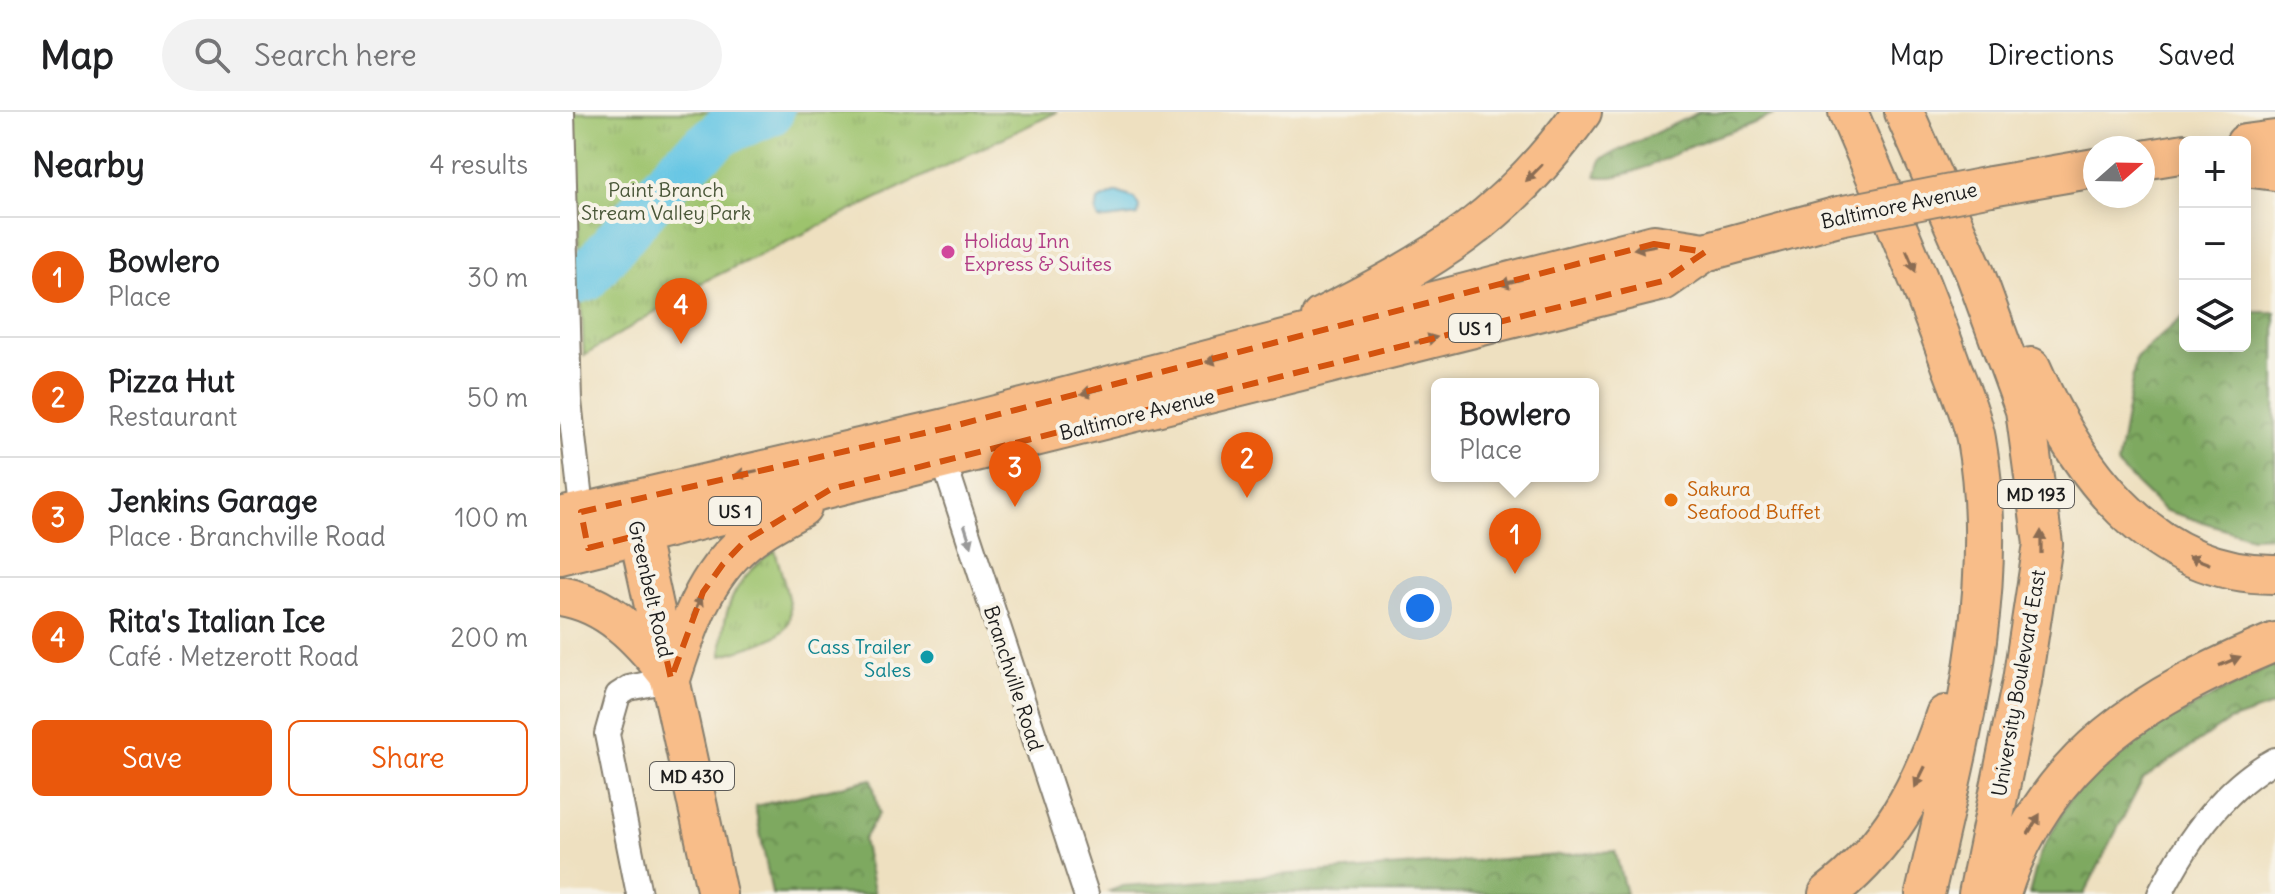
<!DOCTYPE html>
<meta charset="utf-8">
<style>
body{margin:0;font-family:Delius,sans-serif;background:#f2f2f2;color:#202124}
.controls{position:absolute;right:24px;top:24px;display:grid;overflow:hidden;border-radius:12px;box-shadow:0 4px 20px #0003}
.controls button{width:72px;height:72px;display:grid;place-items:center;padding:0;border:0;border-bottom:2px solid #e0e0e0;background:#fff;color:#202124;font:40px sans-serif}
.compass{position:absolute;left:1523px;top:24px;width:72px;height:72px;border-radius:50%;background:#fff;box-shadow:0 4px 20px #0003;rotate:70deg}
.you{position:absolute;left:860px;top:496px;width:28px;height:28px;margin:-20px;border:6px solid #fff;border-radius:50%;background:#1a73e8;box-shadow:0 0 0 12px #1a73e833}
.badge{display:grid;place-items:center;width:52px;height:52px;border-radius:50%;background:#ea580c;color:#fff;font-size:26px;font-weight:700}
.pin{position:absolute;translate:-50% -66px;filter:drop-shadow(0 2px 4px #0008)}
.pin::after{content:'';position:absolute;top:42px;width:28px;height:24px;background:inherit;clip-path:polygon(0 0,100% 0,50% 100%)}
.popup{position:absolute;left:871px;top:266px;width:168px;height:104px;box-sizing:border-box;display:grid;place-content:center;border-radius:12px;background:#fff;filter:drop-shadow(0 2px 6px #0005);font-size:26px;white-space:nowrap;color:#757577}
.popup b{font-size:30px;color:#202124}
.popup::after{content:'';position:absolute;left:50%;top:100%;margin-left:-16px;border:16px solid transparent;border-top-color:#fff}
.list{margin:0;padding:0;list-style:none}
h2{display:flex;justify-content:space-between;align-items:center;height:104px;margin:0;padding:0 32px;font-size:34px}
h2 small{font-size:26px;font-weight:400;color:#757577}
.list li{display:grid;grid-template-columns:52px 1fr auto;gap:24px;align-items:center;box-sizing:border-box;height:120px;padding:0 32px;border-top:2px solid #e0e0e0}
.list b{display:block;font-size:30px;white-space:nowrap}
.list p{margin:0;font-size:26px;white-space:nowrap;color:#757577}
.list em{font-size:26px;font-style:normal;color:#757577}
.actions{display:flex;gap:16px;padding:24px 32px}
.actions a{flex:1;padding:18px 0;border:2px solid #ea580c;border-radius:12px;text-align:center;font-size:28px;color:#ea580c}
.actions .main{background:#ea580c;color:#fff}
.icon{flex:none;width:44px;height:44px;fill:none;stroke:currentColor;stroke-width:2;stroke-linecap:round;stroke-linejoin:round}
.map{position:relative;flex:none;width:1715px;height:782px;overflow:hidden}
header{display:flex;align-items:center;gap:48px;box-sizing:border-box;height:112px;padding:0 40px;background:#fff;border-bottom:2px solid #e0e0e0}
header strong{font-size:38px}
nav{display:flex;gap:44px;margin-inline-start:auto;font-size:28px}
.search{width:560px;height:72px;background:#f2f2f2;display:flex;align-items:center;gap:20px;box-sizing:border-box;padding:0 28px;border-radius:44px;color:#757577;font-size:30px}
main{display:flex}
aside{flex:1;background:#fff}
.map>svg:first-child{display:block}
.grass{fill:url(#grass-tufts);stroke:#5c7044;stroke-width:2}
.forest{fill:url(#forest-crowns);stroke:#4d623e;stroke-width:2}
.water{fill:#66c6e4;stroke:#417180;stroke-width:2}
.lines{fill:none;stroke-linecap:round;stroke-linejoin:round}
.river{stroke:#66c6e4;stroke-width:48}
.minor-casing{stroke:#857e6e;stroke-width:28}
.primary-casing{stroke:#857e6e;stroke-width:42}
.minor{stroke:#fff;stroke-width:24}
.primary{stroke:#f8bd89;stroke-width:38}
.primary-bridge-casing{stroke:#857e6e;stroke-width:42;stroke-linecap:butt}
.primary-bridge{stroke:#f8bd89;stroke-width:38}
.oneway{fill:#8a6c52}
.oneway2{fill:#999}
.marked{fill:none;stroke:#d4530e;stroke-width:6;stroke-dasharray:16 10;stroke-linejoin:round}
.hotel-dot{fill:#d1479c;stroke:#f7f3e8;stroke-width:3}
.food-dot{fill:#e8710a;stroke:#f7f3e8;stroke-width:3}
.culture-dot{fill:#0f9aa8;stroke:#f7f3e8;stroke-width:3}
.labels{text-anchor:middle;dominant-baseline:central;stroke-width:8;stroke-linejoin:round;paint-order:stroke}
.shield{fill:#f7f3e8;stroke:#5e5c59;stroke-width:2}
.shield-label{font-size:18px;font-weight:bold;fill:#1c1c1c}
.park-label{font-size:20px;fill:#495638;stroke:#f7f3e8}
.street-label{font-size:20px;fill:#1c1c1c;stroke:#f7f3e8}
.hotel-label{font-size:20px;fill:#b23c85;stroke:#f7f3e8;text-anchor:start}
.food-label{font-size:20px;fill:#c56008;stroke:#f7f3e8;text-anchor:start}
.culture-label{font-size:20px;fill:#0d838f;stroke:#f7f3e8;text-anchor:end}
</style>
<header>
<strong>Map</strong>
<div class="search"><svg class="icon" aria-label="search" viewBox="0 0 24 24"><circle cx="10" cy="10" r="6"/><path d="M15 15l6 6"/></svg>Search here</div>
<nav><a>Map</a><a>Directions</a><a>Saved</a></nav>
</header>
<main>
<aside>
<h2>Nearby<small>4 results</small></h2>
<ul class="list">
<li><span class="badge">1</span><div><b>Bowlero</b><p>Place</p></div><em>30 m</em></li>
<li><span class="badge">2</span><div><b>Pizza Hut</b><p>Restaurant</p></div><em>50 m</em></li>
<li><span class="badge">3</span><div><b>Jenkins Garage</b><p>Place · Branchville Road</p></div><em>100 m</em></li>
<li><span class="badge">4</span><div><b>Rita's Italian Ice</b><p>Café · Metzerott Road</p></div><em>200 m</em></li>
</ul>
<div class="actions"><a class="main">Save</a><a>Share</a></div>
</aside>
<div class="map">
<svg width="1715" height="782" viewBox="0 0 1715 782">
<defs>
<pattern id="grass-tufts" width="24" height="20" patternUnits="userSpaceOnUse" patternTransform="scale(2)"><rect width="24" height="20" fill="#9dc36d"/><path d="M3 7l-1-3M5 7V3M7 7l1-3M15 17l-1-3M17 17v-4M19 17l1-3" fill="none" stroke="#87a75e"/></pattern>
<pattern id="forest-crowns" width="20" height="18" patternUnits="userSpaceOnUse" patternTransform="scale(2)"><rect width="20" height="18" fill="#7ea960"/><path d="M2 6a3 3 0 1 1 6 0M12 15a3 3 0 1 1 6 0" fill="none" stroke="#66894e"/></pattern>
</defs>
<rect width="100%" height="100%" fill="#f7f3e8"/>
<filter id="ink" filterUnits="userSpaceOnUse"><feTurbulence type="fractalNoise" baseFrequency=".0125" numOctaves="2"/><feDisplacementMap in="SourceGraphic" scale="16" xChannelSelector="R" yChannelSelector="G"/><feConvolveMatrix kernelMatrix="1 2 1 2 8 2 1 2 1" color-interpolation-filters="sRGB"/></filter>
<filter id="wash" filterUnits="userSpaceOnUse"><feTurbulence type="fractalNoise" baseFrequency=".006" numOctaves="4" result="noise"/><feDisplacementMap in="SourceGraphic" scale="32" xChannelSelector="R" yChannelSelector="G"/><feGaussianBlur stdDeviation="1.8" result="paint"/><feColorMatrix in="noise" values="0 0 0 0 0 0 0 0 0 0 0 0 0 0 0 0 0 1.4 0 .05"/><feComposite in="paint" operator="in"/></filter>
<g filter="url(#wash)">
<rect width="100%" height="100%" fill="#eee0c0"/>
<path class="grass" d="M12,0h485l-356,171 -117,73z
M215,438c21,77 32,82 -53,105 0,-48 13,-77 53,-105z"/>
<path class="forest" d="M1139,0h72l2,3c-26,12 -52,19 -77,29 -25,11 -73,39 -100,32l5,-17z
M1685,200h30v224l-24,1 -87,-27 -47,-45 19,-107 49,-43v31h60z
M1715,552v41l-46,16 -86,58 -59,115h-55l10,-38 31,-58 66,-61z
M312,667l7,34 -16,27 12,54h-103l-17,-88z
M1055,739l11,43 -519,-2 16,-6z"/>
<path class="water" d="M557,80l17,6 5,8 -1,9 -39,5 -3,-8 2,-11z"/>
<g class="lines">
<path class="river" d="M0,173l26,-8 91,-107 47,-39 46,-19"/>
</g>
</g>
<g filter="url(#ink)">
<g class="lines">
<defs>
<path id="minor" d="M2,0l8,289 14,125
M384,350l142,432
M79,782l-32,-160 11,-39 11,-7 42,-9
M1600,782c26,-52 63,-106 115,-134"/>
<path id="primary" d="M1288,0c35,82 71,163 101,247 9,26 22,53 27,80 27,152 -18,308 -51,455
M1344,0l71,161 50,137 18,134 -21,137 -44,213
M1685,32l30,-4
M1583,48l42,-7
M1685,55l30,4
M1431,74l104,-18
M761,205c114,-58 184,-98 261,-205
M1471,255c45,102 120,208 244,207
M73,398l84,384
M0,405l386,-89 708,-184 51,8
M0,443l1103,-274 42,-29 134,-36
M0,484c47,7 79,41 107,77
M112,564c16,-49 31,-98 72,-133 17,-15 39,-25 58,-36
M1268,782c61,-47 93,-106 117,-179
M1441,782c43,-139 149,-200 274,-252"/>
</defs>
<use href="#minor" class="minor-casing"/>
<use href="#primary" class="primary-casing"/>
<use href="#minor" class="minor"/>
<use href="#primary" class="primary"/>
<defs>
<path id="primary-bridge" d="M1279,104l152,-30"/>
</defs>
<use href="#primary-bridge" class="primary-bridge-casing"/>
<use href="#primary-bridge" class="primary-bridge"/>
</g>
<defs><path id="oneway-solid" d="M-6-.8H1V-3.2L6.5 0L1 3.2V.8H-6Z" transform="scale(2)"/></defs>
<g class="oneway">
<use href="#oneway-solid" transform="translate(974 61) rotate(134)"/>
<use href="#oneway-solid" transform="translate(1085 135) rotate(170)"/>
<use href="#oneway-solid" transform="translate(1351 149) rotate(67)"/>
<use href="#oneway-solid" transform="translate(951 170) rotate(165)"/>
<use href="#oneway-solid" transform="translate(866 228) rotate(-14)"/>
<use href="#oneway-solid" transform="translate(657 247) rotate(166)"/>
<use href="#oneway-solid" transform="translate(532 279) rotate(166)"/>
<use href="#oneway-solid" transform="translate(186 361) rotate(168)"/>
<use href="#oneway-solid" transform="translate(1481 430) rotate(-90)"/>
<use href="#oneway-solid" transform="translate(1639 448) rotate(-159)"/>
<use href="#oneway-solid" transform="translate(137 494) rotate(-67)"/>
<use href="#oneway-solid" transform="translate(1670 549) rotate(-23)"/>
<use href="#oneway-solid" transform="translate(1360 665) rotate(116)"/>
<use href="#oneway-solid" transform="translate(1474 712) rotate(-59)"/>
</g>
<use class="oneway2" href="#oneway-solid" transform="translate(408 424) rotate(72)"/>
</g>
<path class="marked" d="M1094,132l51,8 -42,29 -832,208 -86,52 -22,23 -20,28 -32,87 -32,-144 -51,13 -7,-36 365,-84z"/>
<circle class="hotel-dot" cx="388" cy="140" r="8"/>
<circle class="food-dot" cx="1111" cy="388" r="8"/>
<circle class="culture-dot" cx="367" cy="545" r="8"/>
<g class="labels">
<g class="shield">
<rect x="889" y="202" width="52" height="28" rx="6"/>
<rect x="1438" y="368" width="76" height="28" rx="6"/>
<rect x="149" y="385" width="52" height="28" rx="6"/>
<rect x="90" y="650" width="84" height="28" rx="6"/>
</g>
<g class="shield-label">
<text x="915" y="216">US 1</text>
<text x="1476" y="382">MD 193</text>
<text x="175" y="399">US 1</text>
<text x="132" y="664">MD 430</text>
</g>
<g class="park-label">
<text x="106" y="77">Paint Branch<tspan x="106" dy="23">Stream Valley Park</tspan></text>
</g>
<g class="street-label">
<text transform="translate(1339 93) rotate(-12)">Baltimore Avenue</text>
<text transform="translate(577 302) rotate(-14)">Baltimore Avenue</text>
<text transform="translate(91 477) rotate(77)">Greenbelt Road</text>
<text transform="translate(454 566) rotate(72)">Branchville Road</text>
<text transform="translate(1458 571) rotate(-80)">University Boulevard East</text>
</g>
<g class="hotel-label">
<text x="404" y="128">Holiday Inn<tspan x="404" dy="23">Express &amp; Suites</tspan></text>
</g>
<g class="food-label">
<text x="1127" y="376">Sakura<tspan x="1127" dy="23">Seafood Buffet</tspan></text>
</g>
<g class="culture-label">
<text x="351" y="534">Cass Trailer<tspan x="351" dy="23">Sales</tspan></text>
</g>
</g>
</svg>
<div class="controls">
<button>+</button>
<button>−</button>
<button><svg class="icon" aria-label="layers" viewBox="0 0 24 24"><path d="M12 4l9 5-9 5-9-5zM3 14l9 5 9-5"/></svg></button>
</div>
<svg class="compass" viewBox="-18 -18 36 36"><path d="M0-13l5 13h-10z" fill="#e53935"/><path d="M0 13l5-13h-10z" fill="#757577"/></svg>
<div class="you"></div>
<div class="pin badge" style="left:955px;top:462px">1</div>
<div class="popup"><b>Bowlero</b>Place</div>
<div class="pin badge" style="left:687px;top:386px">2</div>
<div class="pin badge" style="left:455px;top:395px">3</div>
<div class="pin badge" style="left:121px;top:232px">4</div>
</div>
</main>
